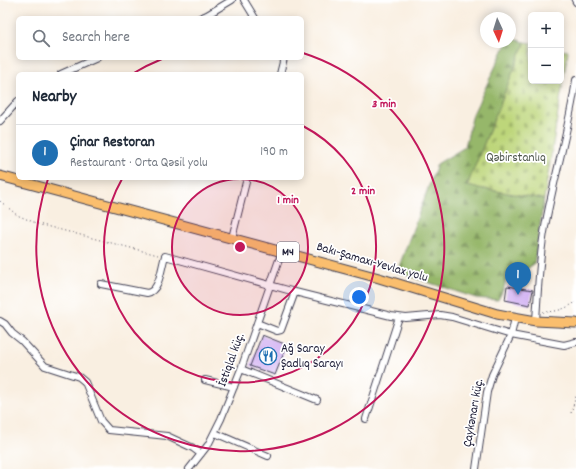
<!DOCTYPE html>
<meta charset="utf-8">
<style>
body{margin:0;font-family:Dekko,sans-serif;background:#f6f6f7;color:#1f2937}
.controls{position:absolute;right:12px;top:12px;display:grid;overflow:hidden;border-radius:6px;box-shadow:0 2px 10px #0003}
.controls button{width:36px;height:36px;display:grid;place-items:center;padding:0;border:0;border-bottom:1px solid #e0e1e3;background:#fff;color:#1f2937;font:20px sans-serif}
.compass{position:absolute;left:480px;top:12px;width:36px;height:36px;border-radius:50%;background:#fff;box-shadow:0 2px 10px #0003;rotate:176deg}
.you{position:absolute;left:359px;top:297px;width:14px;height:14px;margin:-10px;border:3px solid #fff;border-radius:50%;background:#1a73e8;box-shadow:0 0 0 6px #1a73e833}
.badge{display:grid;place-items:center;width:26px;height:26px;border-radius:50%;background:#1f6fb2;color:#fff;font-size:13px;font-weight:700}
.pin{position:absolute;translate:-50% -33px;filter:drop-shadow(0 1px 2px #0008)}
.pin::after{content:'';position:absolute;top:21px;width:14px;height:12px;background:inherit;clip-path:polygon(0 0,100% 0,50% 100%)}
.list{margin:0;padding:0;list-style:none}
h2{display:flex;justify-content:space-between;align-items:center;height:52px;margin:0;padding:0 16px;font-size:17px}
h2 small{font-size:13px;font-weight:400;color:#747a83}
.list li{display:grid;grid-template-columns:26px 1fr auto;gap:12px;align-items:center;box-sizing:border-box;height:56px;padding:0 16px;border-top:1px solid #e0e1e3}
.list b{display:block;font-size:15px;white-space:nowrap}
.list p{margin:0;font-size:13px;white-space:nowrap;color:#747a83}
.list em{font-size:13px;font-style:normal;color:#747a83}
.icon{flex:none;width:22px;height:22px;fill:none;stroke:currentColor;stroke-width:2;stroke-linecap:round;stroke-linejoin:round}
.map{position:relative;flex:none;width:576px;height:469px;overflow:hidden}
.search{position:absolute;background:#fff;box-shadow:0 2px 10px #0003;left:16px;top:16px;width:288px;height:44px;display:flex;align-items:center;gap:10px;box-sizing:border-box;padding:0 14px;border-radius:6px;color:#747a83;font-size:15px}
.panel{position:absolute;background:#fff;box-shadow:0 2px 10px #0003;left:16px;top:72px;width:288px;height:108px;border-radius:6px}
.map>svg:first-child{display:block}
.forest{fill:url(#forest-firs);stroke:#5c6c52}
.cemetery{fill:url(#cemetery-stones);stroke:#707c5a}
.building{fill:#ceaaf1}
.lines{fill:none;stroke-linecap:round;stroke-linejoin:round}
.minor-casing{stroke:#424154;stroke-width:8}
.highway-casing{stroke:#424154;stroke-width:11}
.path{stroke:#424154;stroke-width:1;stroke-dasharray:1 3;stroke-linecap:butt}
.minor{stroke:#fff;stroke-width:6}
.highway{stroke:#fabe6e;stroke-width:9}
.ring{fill:none;stroke:#c2185b;stroke-width:2}
.labels{text-anchor:middle;dominant-baseline:central;stroke-width:3.5;stroke-linejoin:round;paint-order:stroke}
.shield{fill:#fff;stroke:#646476;stroke-width:1}
.shield-label{font-size:12px;font-weight:bold;fill:#22223b}
.park-label{font-size:13px;fill:#50584e;stroke:#fff}
.street-label{font-size:13px;fill:#22223b;stroke:#fff}
.poi-label{font-size:13px;fill:#22223b;stroke:#fff;text-anchor:start}
.centre{fill:#c2185b;stroke:#fff;stroke-width:2}
.ring-label{font-size:12px;text-anchor:middle;font-weight:bold;fill:#c2185b;stroke:#fff;stroke-width:3.5;stroke-linejoin:round;paint-order:stroke}
</style>
<div class="map">
<svg width="576" height="469" viewBox="0 0 576 469">
<defs>
<pattern id="forest-firs" width="22" height="20" patternUnits="userSpaceOnUse"><rect width="22" height="20" fill="#96b76a"/><path d="M5 1l3.5 6h-7zM16 11l3.5 6h-7z" fill="#7a9458"/></pattern>
<pattern id="cemetery-stones" width="16" height="16" patternUnits="userSpaceOnUse"><rect width="16" height="16" fill="#bdd67a"/><path d="M2 7V4a2 2 0 0 1 4 0v3zM10 15v-3a2 2 0 0 1 4 0v3z" fill="#a2b76a"/></pattern>
</defs>
<rect width="100%" height="100%" fill="#fff"/>
<filter id="ink" filterUnits="userSpaceOnUse"><feTurbulence type="fractalNoise" baseFrequency=".025" numOctaves="2"/><feDisplacementMap in="SourceGraphic" scale="8" xChannelSelector="R" yChannelSelector="G"/><feConvolveMatrix kernelMatrix="1 2 1 2 8 2 1 2 1" color-interpolation-filters="sRGB"/></filter>
<filter id="wash" filterUnits="userSpaceOnUse"><feTurbulence type="fractalNoise" baseFrequency=".012" numOctaves="4" result="noise"/><feDisplacementMap in="SourceGraphic" scale="16" xChannelSelector="R" yChannelSelector="G"/><feGaussianBlur stdDeviation="0.9" result="paint"/><feColorMatrix in="noise" values="0 0 0 0 0 0 0 0 0 0 0 0 0 0 0 0 0 1.4 0 .05"/><feComposite in="paint" operator="in"/></filter>
<g filter="url(#wash)">
<rect width="100%" height="100%" fill="#f9efe1"/>
<path class="forest" d="M510,38l15,4 -58,144 77,13 -10,65 -9,6 -18,3 -3,15 -6,12 -22,-2 -79,-26 40,-108 28,-17 8,-33 34,-72h3z"/>
<path class="cemetery" d="M525,42l6,1v38h30v-31l7,1 -24,148 -77,-13z"/>
<g id="blocks">
<path class="building" d="M507,286l26,4 -3,15 -25,-5z
M262,335l25,10 -12,30 -25,-9z"/>
</g>
</g>
<g filter="url(#ink)">
<use href="#blocks" fill-opacity="0" stroke="#424154" stroke-width="1"/>
<g class="lines">
<defs>
<path id="minor" d="M244,0l11,18
M575,0l1,2
M200,18l7,-3 25,-15
M61,74l36,-16
M280,74l4,-16
M0,121l18,-20
M232,238l15,-60
M101,284l46,9c13,-2 14,-25 18,-37l130,36 96,24 15,2 34,-3 12,2 59,18 53,10 12,-3
M0,321l5,3 7,9 10,8 23,25 34,11 6,5 16,39 8,9 58,6 26,12 8,6
M536,321c2,-31 3,-63 9,-94 9,-50 24,-98 31,-147
M257,323l20,8 4,-1 14,-38
M241,369l76,31
M205,380l29,7
M366,419l33,-102
M215,433l53,23
M189,469l19,-24 13,-26 20,-50 41,-118
M476,469l11,-77 5,-17 19,-40 4,-17"/>
<path id="highway" d="M0,176l379,102 118,36 39,7 40,2"/>
</defs>
<use href="#minor" class="minor-casing"/>
<use href="#highway" class="highway-casing"/>
<path class="path" d="M0,201l17,14 21,9 120,31
M543,312c14,0 22,-3 33,-10
M571,413l5,-17"/>
<use href="#minor" class="minor"/>
<use href="#highway" class="highway"/>
</g>
</g>
<circle cx="240" cy="247" r="68" fill="#c2185b" fill-opacity=".12"/>
<g class="ring">
<circle cx="240" cy="247" r="68"/>
<path d="M303 126A136 136 0 1 1 122 179"/>
<path d="M132 74A204 204 0 0 1 162 59M303 53A204 204 0 1 1 48 179"/>
</g>
<defs>
<symbol id="restaurant-ring" viewBox="-11 -11 22 22"><circle r="9.5" fill="#fff" stroke="#1f6fb2" stroke-width="1.5"/><path d="M-5-6h1v4h1v-4h1v4h1v-4h1v5L-1.5 .5V6h-2V.5L-5-1ZM5-6V6H3V1.5H1.5Q1.5-4 5-6Z" fill="#1f6fb2"/></symbol>
</defs>
<g fill-rule="evenodd">
<use href="#restaurant-ring" x="258" y="346" width="20" height="20"/>
</g>
<g class="labels">
<rect class="shield" x="277" y="242" width="22" height="20" rx="3"/>
<g class="shield-label">
<text x="288" y="252">M4</text>
</g>
<g class="park-label">
<text x="516" y="158">Qəbirstanlıq</text>
</g>
<g class="street-label">
<text transform="translate(372 263) rotate(16)">Bakı-Şamaxı-Yevlax yolu</text>
<text transform="translate(232 360) rotate(-70)">İstiqlal küç.</text>
<text transform="translate(474 413) rotate(-80)">Çaykənarı küç.</text>
</g>
<g class="poi-label">
<text x="281" y="349">Ağ Saray<tspan x="281" dy="15">Şadlıq Sarayı</tspan></text>
</g>
</g>
<circle cx="240" cy="247" r="6" class="centre"/>
<g class="ring-label">
<text x="384" y="107">3 min</text>
<text x="363" y="194">2 min</text>
<text x="288" y="203">1 min</text>
</g>
</svg>
<div class="controls">
<button>+</button>
<button>−</button>
</div>
<svg class="compass" viewBox="-18 -18 36 36"><path d="M0-13l5 13h-10z" fill="#e53935"/><path d="M0 13l5-13h-10z" fill="#747a83"/></svg>
<div class="you"></div>
<div class="pin badge" style="left:518px;top:295px">1</div>
<div class="search"><svg class="icon" aria-label="search" viewBox="0 0 24 24"><circle cx="10" cy="10" r="6"/><path d="M15 15l6 6"/></svg>Search here</div>
<section class="panel">
<h2>Nearby<small></small></h2>
<ul class="list">
<li><span class="badge">1</span><div><b>Çinar Restoran</b><p>Restaurant · Orta Qəsil yolu</p></div><em>190 m</em></li>
</ul>
</section>
</div>
